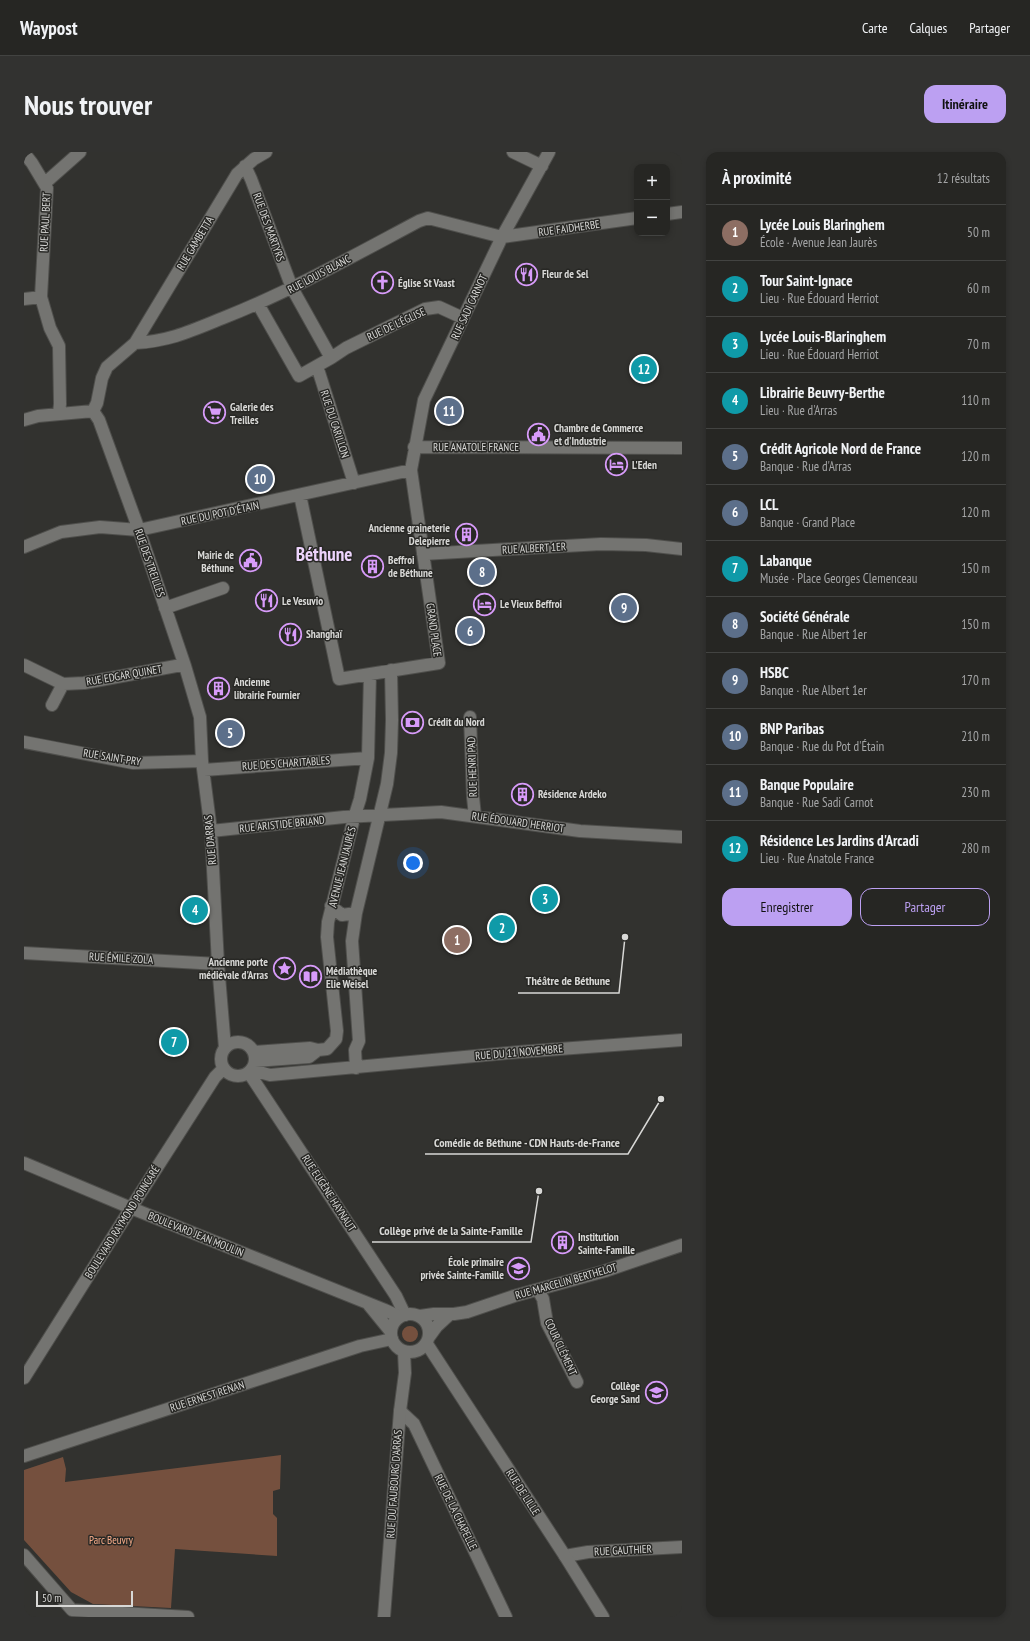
<!DOCTYPE html>
<html lang="fr">
<meta charset="utf-8">
<style>
body{margin:0;font-family:"PT Sans Narrow",sans-serif;background:#323230;color:#f1f3f6}
.controls{position:absolute;right:12px;top:12px;display:grid;overflow:hidden;border-radius:8px;box-shadow:0 2px 6px #0003}
.controls button{width:36px;height:36px;display:grid;place-items:center;padding:0;border:0;border-bottom:1px solid #424341;background:#262623;color:#f1f3f6;font:20px sans-serif}
.scale{position:absolute;left:12px;bottom:10px;width:97px;box-sizing:border-box;padding-left:4px;border:2px solid #d8d8d6;border-top:0;font-size:11px;line-height:14px;white-space:nowrap;color:#d8d8d6;-webkit-text-stroke:3px #282825;paint-order:stroke}
.you{position:absolute;left:389px;top:711px;width:14px;height:14px;margin:-10px;border:3px solid #fff;border-radius:50%;background:#1a73e8;box-shadow:0 0 0 6px #1a73e833}
.badge{display:grid;place-items:center;width:26px;height:26px;border-radius:50%;background:#bca0f2;color:#fff;font-size:13px;font-weight:700}
.pin{position:absolute;translate:-50% -50%;border:2px solid #fff;box-shadow:0 1px 4px #0006}
.list{margin:0;padding:0;list-style:none}
h2{display:flex;justify-content:space-between;align-items:center;height:52px;margin:0;padding:0 16px;font-size:17px}
h2 small{font-size:13px;font-weight:400;color:#a4a5a6}
.list li{display:grid;grid-template-columns:26px 1fr auto;gap:12px;align-items:center;box-sizing:border-box;height:56px;padding:0 16px;border-top:1px solid #424341}
.list b{display:block;font-size:15px;white-space:nowrap}
.list p{margin:0;font-size:13px;white-space:nowrap;color:#a4a5a6}
.list em{font-size:13px;font-style:normal;color:#a4a5a6}
.actions{display:flex;gap:8px;padding:12px 16px}
.actions a{flex:1;padding:9px 0;border:1px solid #bca0f2;border-radius:12px;text-align:center;font-size:14px;color:#bca0f2}
.actions .main{background:#bca0f2;color:#111}
.map{position:relative;flex:none;width:658px;height:1465px;overflow:hidden;border-radius:12px}
header{display:flex;align-items:center;gap:24px;box-sizing:border-box;height:56px;padding:0 20px;background:#262623;border-bottom:1px solid #424341}
header strong{font-size:19px}
nav{display:flex;gap:22px;margin-inline-start:auto;font-size:14px}
.intro{display:flex;align-items:center;justify-content:space-between;box-sizing:border-box;height:96px;padding:0 24px}
h1{margin:0;font-size:28px}
.button{padding:10px 18px;border-radius:12px;background:#bca0f2;color:#111;font-size:14px;font-weight:700}
main{display:flex;gap:24px;padding:0 24px}
aside{flex:1;background:#262623;border-radius:12px;box-shadow:0 2px 6px #0003}
.map>svg:first-child{display:block}
.green{fill:#75503e}
.lines{fill:none;stroke-linecap:round;stroke-linejoin:round}
.street-casing{stroke:#4f4f4c;stroke-width:14}
.secondary-casing{stroke:#4f4f4c;stroke-width:14}
.street{stroke:#747471;stroke-width:12}
.secondary{stroke:#747471;stroke-width:12}
.labels{text-anchor:middle;dominant-baseline:central;stroke-width:3;stroke-linejoin:round;paint-order:stroke}
.street-label{font-size:11px;fill:#d8d8d6;stroke:#282825}
.poi-label{font-size:11px;font-weight:bold;fill:#d8d8d6;stroke:#282825;text-anchor:start}
.park-label{font-size:11px;fill:#fbae8b;stroke:#282825}
.town-label{font-size:19px;font-weight:bold;fill:#edd4fc;stroke:#282825}
.leader{fill:none;stroke:#d8d8d6;stroke-width:1.5}
.callout-dot{fill:#d8d8d6;stroke:#282825;stroke-width:1.5}
.callout-label{font-size:12px;text-anchor:middle;font-weight:bold;fill:#d8d8d6;stroke:#282825;stroke-width:3;stroke-linejoin:round;paint-order:stroke}
</style>
<header>
<strong>Waypost</strong>
<nav><a>Carte</a><a>Calques</a><a>Partager</a></nav>
</header>
<div class="intro"><h1>Nous trouver</h1><a class="button">Itinéraire</a></div>
<main>
<div class="map">
<svg width="658" height="1465" viewBox="0 0 658 1465">
<rect width="100%" height="100%" fill="#32322f"/>
<path class="green" d="M378 1182a8 8 0 1 1 16 0a8 8 0 1 1-16 0Z
M257,1303l-1,34 -7,2v23l4,4v38l-102,-7 -4,59 -78,-4 -22,-12 -47,-52v-70l39,-13 3,12 -1,13z"/>
<g class="lines">
<defs>
<path id="street" d="M489,0l29,14
M0,1l8,10 15,25 -6,109 9,31 9,18 1,58 -1,9
M221,14l6,13 41,109 39,70 -32,18 -41,-72
M21,31l35,-31
M643,62l15,-2
M0,147l17,-2
M111,191c35,-2 56,-12 88,-25 68,-27 132,-63 196,-97l9,-3 74,19 135,-19
M307,206l15,-10 79,-39 14,-2 24,11
M293,214l37,117
M69,259l6,9 40,110 46,136 15,51 2,44 9,70 7,133 7,84
M69,259l4,-8 5,-25 5,-11 28,-24 102,-169 17,-15 12,-7
M0,268l14,-4 55,-5
M390,295l268,1
M276,343l39,184 100,-16 -28,-193 13,-70 78,-163 47,-85
M0,395l37,-15 39,-5 39,3 272,-60
M399,402l178,-10 45,1 36,4
M141,456l58,-20
M0,513l39,19 21,-1 92,-17h9
M28,553l11,-21
M446,565l3,80 2,19
M0,590l109,21 69,-2
M180,618l164,-12
M187,679l133,-14 97,-5 139,19 102,6
M307,754l11,9 14,-2
M0,801l194,11
M197 907a17 17 0 1 1 34 0a17 17 0 1 1-34 0Z
M230,900l56,-4 8,2 9,-1 9,-10 1,-8 -10,-94 1,-15 26,-104 6,-19 8,-41 2,-84
M231,909l54,-4 9,-7
M332,916l-1,-18 4,-9 -7,-100 4,-28 31,-129 4,-31 1,-33 -1,-50
M228,918l18,5 249,-23 163,-12
M225,921l147,223 9,19
M107,1056l84,-131 8,-8
M514,1138l5,9 4,24 30,59
M376,1259l14,13 92,193
M0,1304l336,-110 32,-7
M0,1403l48,55 116,7
M541,1404l23,-4 94,-5"/>
<path id="secondary" d="M0,1011l107,45 254,102 15,7
M345,1153l22,27
M367 1181a19 19 0 1 1 38 0a19 19 0 1 1-38 0Z
M396,1164l14,-2h20l13,-2 47,-16 91,-25 77,-26
M405,1185l8,-11 13,-12
M403,1192l138,212 38,61
M0,1226l107,-170
M360,1465l16,-206 5,-38 -1,-21"/>
</defs>
<use href="#street" class="street-casing"/>
<use href="#secondary" class="secondary-casing"/>
<use href="#street" class="street"/>
<use href="#secondary" class="secondary"/>
</g>
<defs>
<symbol id="restaurant-ring" viewBox="-11 -11 22 22"><circle r="9.5" fill="#282825" stroke="#d79bf9" stroke-width="1.5"/><path d="M-5-6h1v4h1v-4h1v4h1v-4h1v5L-1.5 .5V6h-2V.5L-5-1ZM5-6V6H3V1.5H1.5Q1.5-4 5-6Z" fill="#d79bf9"/></symbol>
<symbol id="church-ring" viewBox="-11 -11 22 22"><circle r="9.5" fill="#282825" stroke="#d79bf9" stroke-width="1.5"/><path d="M-1.2-6h2.4v3.5h3.3v2.4h-3.3V6h-2.4V-.1h-3.3v-2.4h3.3Z" fill="#d79bf9"/></symbol>
<symbol id="supermarket-ring" viewBox="-11 -11 22 22"><circle r="9.5" fill="#282825" stroke="#d79bf9" stroke-width="1.5"/><path d="M-6-5.5h2.5l.6 2H6L4.5 2H-2.5L-4.4-4H-6ZM-1.5 3.2a1.3 1.3 0 1 0 .1 0ZM3 3.2a1.3 1.3 0 1 0 .1 0Z" fill="#d79bf9"/></symbol>
<symbol id="civic-ring" viewBox="-11 -11 22 22"><circle r="9.5" fill="#282825" stroke="#d79bf9" stroke-width="1.5"/><path d="M-.6-6.5H3V-4.5H.6V-3L4-1V1h2V6H-6V1h2V-1L-.6-3ZM-1.2 2.5V6h2.4V2.5Z" fill="#d79bf9"/></symbol>
<symbol id="hotel-ring" viewBox="-11 -11 22 22"><circle r="9.5" fill="#282825" stroke="#d79bf9" stroke-width="1.5"/><path d="M-6-4.5h1.5V1H6V5H4.5V3h-9V5H-6ZM-4 0a1.8 1.8 0 1 1 3.6 0ZM.5 0V-2.5h3Q6-2.5 6 0Z" fill="#d79bf9"/></symbol>
<symbol id="building-ring" viewBox="-11 -11 22 22"><circle r="9.5" fill="#282825" stroke="#d79bf9" stroke-width="1.5"/><path d="M-4-6H4V6H1V3H-1V6H-4ZM-2.5-4.3h1.7v1.8h-1.7ZM.8-4.3h1.7v1.8H.8ZM-2.5-1h1.7V.8h-1.7ZM.8-1h1.7V.8H.8Z" fill="#d79bf9"/></symbol>
<symbol id="bank-ring" viewBox="-11 -11 22 22"><circle r="9.5" fill="#282825" stroke="#d79bf9" stroke-width="1.5"/><path d="M-6-4H6V4H-6ZM0-2.3a2.3 2.3 0 1 0 0 4.6a2.3 2.3 0 1 0 0-4.6Z" fill="#d79bf9"/></symbol>
<symbol id="sight-ring" viewBox="-11 -11 22 22"><circle r="9.5" fill="#282825" stroke="#d79bf9" stroke-width="1.5"/><path d="M0-6L1.8-2.2L6-1.7L2.9 1.2L3.7 5.4L0 3.3L-3.7 5.4L-2.9 1.2L-6-1.7L-1.8-2.2Z" fill="#d79bf9"/></symbol>
<symbol id="library-ring" viewBox="-11 -11 22 22"><circle r="9.5" fill="#282825" stroke="#d79bf9" stroke-width="1.5"/><path d="M-6-4Q-3-5.5-.7-3.5V5Q-3 3-6 4ZM6-4Q3-5.5 .7-3.5V5Q3 3 6 4Z" fill="#d79bf9"/></symbol>
<symbol id="school-ring" viewBox="-11 -11 22 22"><circle r="9.5" fill="#282825" stroke="#d79bf9" stroke-width="1.5"/><path d="M0-5L7-2L0 1L-7-2ZM-4 1L0 2.5L4 1V4Q0 6-4 4Z" fill="#d79bf9"/></symbol>
</defs>
<g fill-rule="evenodd">
<use href="#restaurant-ring" x="490" y="110" width="25" height="25"/>
<use href="#church-ring" x="346" y="118" width="25" height="25"/>
<use href="#supermarket-ring" x="178" y="248" width="25" height="25"/>
<use href="#civic-ring" x="502" y="270" width="25" height="25"/>
<use href="#hotel-ring" x="580" y="300" width="25" height="25"/>
<use href="#building-ring" x="430" y="370" width="25" height="25"/>
<use href="#civic-ring" x="214" y="396" width="25" height="25"/>
<use href="#building-ring" x="336" y="402" width="25" height="25"/>
<use href="#restaurant-ring" x="230" y="436" width="25" height="25"/>
<use href="#hotel-ring" x="448" y="440" width="25" height="25"/>
<use href="#restaurant-ring" x="254" y="470" width="25" height="25"/>
<use href="#building-ring" x="182" y="524" width="25" height="25"/>
<use href="#bank-ring" x="376" y="558" width="25" height="25"/>
<use href="#building-ring" x="486" y="630" width="25" height="25"/>
<use href="#sight-ring" x="248" y="804" width="25" height="25"/>
<use href="#library-ring" x="274" y="812" width="25" height="25"/>
<use href="#building-ring" x="526" y="1078" width="25" height="25"/>
<use href="#school-ring" x="482" y="1104" width="25" height="25"/>
<use href="#school-ring" x="620" y="1228" width="25" height="25"/>
</g>
<g class="labels">
<g class="street-label">
<text transform="translate(21 70) rotate(-87)">RUE PAUL BERT</text>
<text transform="translate(245 75) rotate(70)">RUE DES MARTYRS</text>
<text transform="translate(545 76) rotate(-8)">RUE FAIDHERBE</text>
<text transform="translate(171 91) rotate(-59)">RUE GAMBETTA</text>
<text transform="translate(295 122) rotate(-28)">RUE LOUIS BLANC</text>
<text transform="translate(445 155) rotate(-65)">RUE SADI CARNOT</text>
<text transform="translate(372 172) rotate(-25)">RUE DE L'ÉGLISE</text>
<text transform="translate(311 272) rotate(72)">RUE DU CARILLON</text>
<text x="452" y="295">RUE ANATOLE FRANCE</text>
<text transform="translate(196 361) rotate(-12)">RUE DU POT D'ÉTAIN</text>
<text transform="translate(510 396) rotate(-3)">RUE ALBERT 1ER</text>
<text transform="translate(126 411) rotate(71)">RUE DES TREILLES</text>
<text transform="translate(410 478) rotate(82)">GRAND PLACE</text>
<text transform="translate(100 523) rotate(-10)">RUE EDGAR QUINET</text>
<text transform="translate(88 605) rotate(9)">RUE SAINT-PRY</text>
<text transform="translate(262 611) rotate(-4)">RUE DES CHARITABLES</text>
<text transform="translate(448 615) rotate(-92)">RUE HENRI PAD</text>
<text transform="translate(494 670) rotate(8)">RUE ÉDOUARD HERRIOT</text>
<text transform="translate(258 672) rotate(-6)">RUE ARISTIDE BRIAND</text>
<text transform="translate(186 688) rotate(-95)">RUE D'ARRAS</text>
<text transform="translate(318 715) rotate(-76)">AVENUE JEAN JAURÈS</text>
<text transform="translate(97 806) rotate(3)">RUE ÉMILE ZOLA</text>
<text transform="translate(495 900) rotate(-5)">RUE DU 11 NOVEMBRE</text>
<text transform="translate(305 1041) rotate(57)">RUE EUGÈNE HAYNAUT</text>
<text transform="translate(98 1070) rotate(-58)">BOULEVARD RAYMOND POINCARÉ</text>
<text transform="translate(172 1082) rotate(22)">BOULEVARD JEAN MOULIN</text>
<text transform="translate(542 1129) rotate(-16)">RUE MARCELIN BERTHELOT</text>
<text transform="translate(537 1195) rotate(65)">COUR CLÉMENT</text>
<text transform="translate(183 1244) rotate(-18)">RUE ERNEST RENAN</text>
<text transform="translate(370 1332) rotate(-86)">RUE DU FAUBOURG D'ARRAS</text>
<text transform="translate(499 1340) rotate(57)">RUE DE LILLE</text>
<text transform="translate(432 1360) rotate(64)">RUE DE LA CHAPELLE</text>
<text transform="translate(599 1398) rotate(-3)">RUE GAUTHIER</text>
</g>
<g class="poi-label">
<text x="518" y="122">Fleur de Sel</text>
<text x="374" y="131">Église St Vaast</text>
<text x="206" y="255">Galerie des<tspan x="206" dy="13">Treilles</tspan></text>
<text x="530" y="276">Chambre de Commerce<tspan x="530" dy="13">et d'Industrie</tspan></text>
<text x="608" y="313">L'Eden</text>
<text x="426" y="376" text-anchor="end">Ancienne graineterie<tspan x="426" dy="13">Delepierre</tspan></text>
<text x="210" y="403" text-anchor="end">Mairie de<tspan x="210" dy="13">Béthune</tspan></text>
<text x="364" y="408">Beffroi<tspan x="364" dy="13">de Béthune</tspan></text>
<text x="258" y="449">Le Vesuvio</text>
<text x="476" y="452">Le Vieux Beffroi</text>
<text x="282" y="482">Shanghaï</text>
<text x="210" y="530">Ancienne<tspan x="210" dy="13">librairie Fournier</tspan></text>
<text x="404" y="570">Crédit du Nord</text>
<text x="514" y="642">Résidence Ardeko</text>
<text x="244" y="810" text-anchor="end">Ancienne porte<tspan x="244" dy="13">médiévale d'Arras</tspan></text>
<text x="302" y="819">Médiathèque<tspan x="302" dy="13">Elie Weisel</tspan></text>
<text x="554" y="1085">Institution<tspan x="554" dy="13">Sainte-Famille</tspan></text>
<text x="480" y="1110" text-anchor="end">École primaire<tspan x="480" dy="13">privée Sainte-Famille</tspan></text>
<text x="616" y="1234" text-anchor="end">Collège<tspan x="616" dy="13">George Sand</tspan></text>
</g>
<g class="park-label">
<text x="87" y="1388">Parc Beuvry</text>
</g>
<g class="town-label">
<text x="300" y="402">Béthune</text>
</g>
</g>
<path class="leader" d="M601 785L595 841H494M637 947L604 1002H401M515 1039L507 1090H348"/>
<g class="callout-dot">
<circle cx="601" cy="785" r="4"/>
<circle cx="637" cy="947" r="4"/>
<circle cx="515" cy="1039" r="4"/>
</g>
<g class="callout-label">
<text x="544" y="833">Théâtre de Béthune</text>
<text x="503" y="995">Comédie de Béthune - CDN Hauts-de-France</text>
<text x="427" y="1083">Collège privé de la Sainte-Famille</text>
</g>
</svg>
<div class="controls">
<button>+</button>
<button>−</button>
</div>
<div class="scale">50 m</div>
<div class="you"></div>
<div class="pin badge" style="left:433px;top:788px;background:#8d6e63">1</div>
<div class="pin badge" style="left:478px;top:776px;background:#0f9aa8">2</div>
<div class="pin badge" style="left:521px;top:747px;background:#0f9aa8">3</div>
<div class="pin badge" style="left:171px;top:758px;background:#0f9aa8">4</div>
<div class="pin badge" style="left:206px;top:581px;background:#5c6f8a">5</div>
<div class="pin badge" style="left:446px;top:479px;background:#5c6f8a">6</div>
<div class="pin badge" style="left:150px;top:890px;background:#0f9aa8">7</div>
<div class="pin badge" style="left:458px;top:420px;background:#5c6f8a">8</div>
<div class="pin badge" style="left:600px;top:456px;background:#5c6f8a">9</div>
<div class="pin badge" style="left:236px;top:327px;background:#5c6f8a">10</div>
<div class="pin badge" style="left:425px;top:259px;background:#5c6f8a">11</div>
<div class="pin badge" style="left:620px;top:217px;background:#0f9aa8">12</div>
</div>
<aside>
<h2>À proximité<small>12 résultats</small></h2>
<ul class="list">
<li><span class="badge" style="background:#8d6e63">1</span><div><b>Lycée Louis Blaringhem</b><p>École · Avenue Jean Jaurès</p></div><em>50 m</em></li>
<li><span class="badge" style="background:#0f9aa8">2</span><div><b>Tour Saint-Ignace</b><p>Lieu · Rue Édouard Herriot</p></div><em>60 m</em></li>
<li><span class="badge" style="background:#0f9aa8">3</span><div><b>Lycée Louis-Blaringhem</b><p>Lieu · Rue Édouard Herriot</p></div><em>70 m</em></li>
<li><span class="badge" style="background:#0f9aa8">4</span><div><b>Librairie Beuvry-Berthe</b><p>Lieu · Rue d'Arras</p></div><em>110 m</em></li>
<li><span class="badge" style="background:#5c6f8a">5</span><div><b>Crédit Agricole Nord de France</b><p>Banque · Rue d'Arras</p></div><em>120 m</em></li>
<li><span class="badge" style="background:#5c6f8a">6</span><div><b>LCL</b><p>Banque · Grand Place</p></div><em>120 m</em></li>
<li><span class="badge" style="background:#0f9aa8">7</span><div><b>Labanque</b><p>Musée · Place Georges Clemenceau</p></div><em>150 m</em></li>
<li><span class="badge" style="background:#5c6f8a">8</span><div><b>Société Générale</b><p>Banque · Rue Albert 1er</p></div><em>150 m</em></li>
<li><span class="badge" style="background:#5c6f8a">9</span><div><b>HSBC</b><p>Banque · Rue Albert 1er</p></div><em>170 m</em></li>
<li><span class="badge" style="background:#5c6f8a">10</span><div><b>BNP Paribas</b><p>Banque · Rue du Pot d'Étain</p></div><em>210 m</em></li>
<li><span class="badge" style="background:#5c6f8a">11</span><div><b>Banque Populaire</b><p>Banque · Rue Sadi Carnot</p></div><em>230 m</em></li>
<li><span class="badge" style="background:#0f9aa8">12</span><div><b>Résidence Les Jardins d'Arcadi</b><p>Lieu · Rue Anatole France</p></div><em>280 m</em></li>
</ul>
<div class="actions"><a class="main">Enregistrer</a><a>Partager</a></div>
</aside>
</main>
